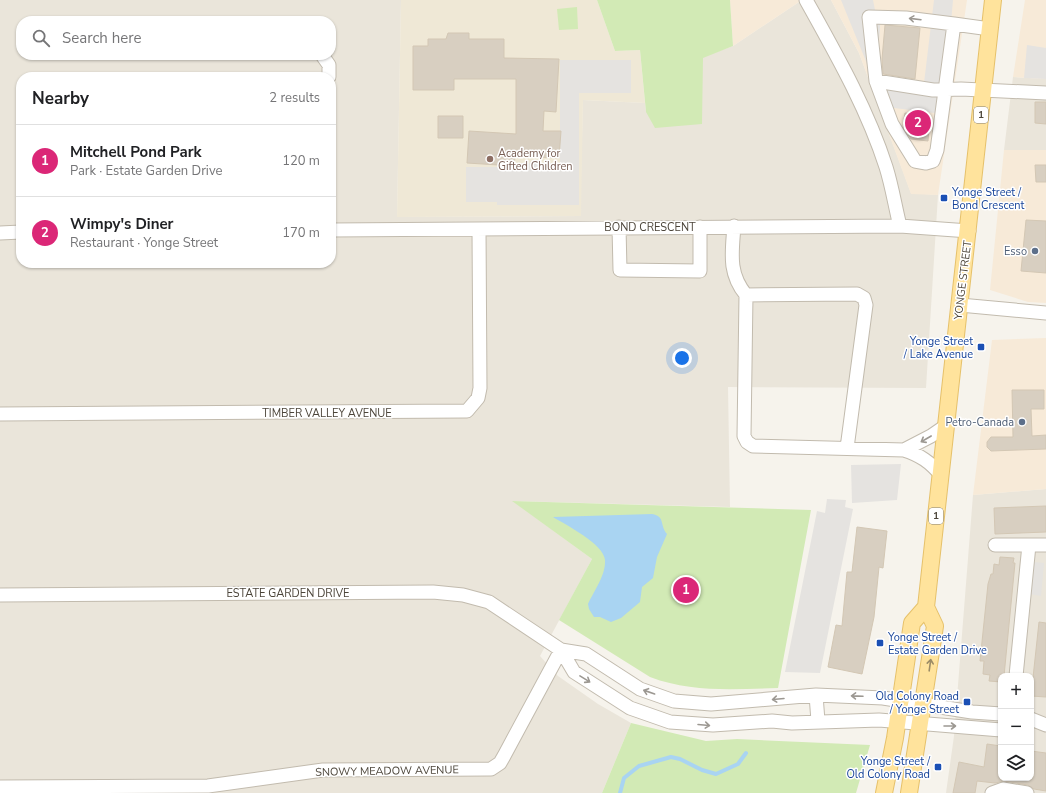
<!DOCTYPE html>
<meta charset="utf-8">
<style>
body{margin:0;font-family:"Nunito Sans",sans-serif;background:#f2f2f2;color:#202124}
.controls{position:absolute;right:12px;bottom:12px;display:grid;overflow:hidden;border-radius:8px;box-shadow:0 1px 3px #0004}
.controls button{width:36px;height:36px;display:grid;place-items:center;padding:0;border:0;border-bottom:1px solid #e0e0e0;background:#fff;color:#202124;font:20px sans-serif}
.you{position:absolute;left:682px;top:358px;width:14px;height:14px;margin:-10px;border:3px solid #fff;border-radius:50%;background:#1a73e8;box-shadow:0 0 0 6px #1a73e833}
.badge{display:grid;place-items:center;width:26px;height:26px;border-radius:50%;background:#db2777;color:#fff;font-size:13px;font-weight:700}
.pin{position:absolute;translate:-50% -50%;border:2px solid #fff;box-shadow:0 1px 4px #0006}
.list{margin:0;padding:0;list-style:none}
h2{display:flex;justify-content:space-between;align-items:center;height:52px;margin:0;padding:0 16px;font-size:17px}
h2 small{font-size:13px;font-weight:400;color:#757577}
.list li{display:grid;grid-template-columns:26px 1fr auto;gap:12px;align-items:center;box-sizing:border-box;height:72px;padding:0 16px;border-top:1px solid #e0e0e0}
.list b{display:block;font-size:15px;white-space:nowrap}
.list p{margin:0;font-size:13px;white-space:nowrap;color:#757577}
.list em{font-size:13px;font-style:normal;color:#757577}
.icon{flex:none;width:22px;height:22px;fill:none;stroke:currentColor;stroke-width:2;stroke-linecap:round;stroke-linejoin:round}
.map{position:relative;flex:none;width:1046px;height:793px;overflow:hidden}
.search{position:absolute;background:#fff;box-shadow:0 1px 3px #0004;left:16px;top:16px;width:320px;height:44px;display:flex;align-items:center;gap:10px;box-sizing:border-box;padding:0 14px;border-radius:16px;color:#757577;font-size:15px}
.panel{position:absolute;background:#fff;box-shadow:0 1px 3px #0004;left:16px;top:72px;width:320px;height:196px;border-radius:16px}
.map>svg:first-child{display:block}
.residential{fill:#eae5da;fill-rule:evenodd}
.commercial{fill:#f7ead8}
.education{fill:#efe8d6}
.green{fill:#d2eab5}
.parking{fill:#e5e3e0}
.water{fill:#a9d4f2}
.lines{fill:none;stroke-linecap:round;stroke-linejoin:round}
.stream{stroke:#a9d4f2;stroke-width:4}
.building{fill:#d8cfc1;stroke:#d3c7b4}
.minor-casing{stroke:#c2bbae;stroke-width:15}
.major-casing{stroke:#e6c16a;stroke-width:18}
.minor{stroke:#fff;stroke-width:13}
.major{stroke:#ffe39c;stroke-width:16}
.oneway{stroke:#9c9892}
.oneway2{stroke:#9c8c66}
.education-dot{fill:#8d6e63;stroke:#fff;stroke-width:1.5}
.transit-dot{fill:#1a4fb4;stroke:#fff;stroke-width:1.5}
.service-dot{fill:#5c6f8a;stroke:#fff;stroke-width:1.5}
.labels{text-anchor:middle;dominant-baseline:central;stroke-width:3;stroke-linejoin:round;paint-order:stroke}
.shield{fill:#fff;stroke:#817c74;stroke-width:1}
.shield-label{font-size:10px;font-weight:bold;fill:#4b4439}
.education-label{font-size:11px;fill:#785e54;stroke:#fff;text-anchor:start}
.transit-label{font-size:11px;fill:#164399;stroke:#fff;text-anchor:end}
.street-label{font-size:11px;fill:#4b4439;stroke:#fff}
.service-label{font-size:11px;fill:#4e5e75;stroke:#fff;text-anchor:end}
</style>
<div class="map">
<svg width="1046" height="793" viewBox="0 0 1046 793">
<rect width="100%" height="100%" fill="#f6f3ec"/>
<path class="residential" d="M0,0h401l-4,217 183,-1 3,-116 62,3 1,9 57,-55 30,-11 69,-46h29l28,53 52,140 27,2 -12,193 -198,-1 2,120 -217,-6 79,58 -52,97 18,20 40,28 33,19 -29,70h-602zM21,21h310v34h-310zM21,77h310v186h-310z
M1013,77l33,2v71h-42z
M1046,489v304h-100l8,-57 19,-241zM1001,676h30v102h-30z"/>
<path class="commercial" d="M730,0h72l-69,46z
M831,0h136l-29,195 -27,-1 -52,-141z
M1025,0h21v79l-33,-2z
M1004,150h42v153l-18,-1 -38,-12z
M1046,338v151l-73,6 19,-155z"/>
<path class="education" d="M401,0h196l18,51 25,-1 5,53 -62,-3 -2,116 -184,1z"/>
<path class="green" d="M597,0h133l3,46 -30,12 -1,66 -47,4 -9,-16 -6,-62 -25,1z
M577,7l1,22 -19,1 -2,-21z
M512,501l299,9 -33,178c-43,1 -86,5 -128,-11l-91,-57 33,-61z
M631,723l75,18 31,-2 133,6 -14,48h-254z"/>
<path class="parking" d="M841,0h32l2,10h6l-4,66h-5z
M934,0h19l-10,114 -57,-7 -11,-26 49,2z
M1027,45l19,3v31l-22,-1z
M560,60h71v33h-52v112h-82v-3h-31v-35h46v-4h48z
M901,464l-4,36 -45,3 -1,-38z
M827,499l19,1 -1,7 8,2 -33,164 -35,-1 32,-161 8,2z
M1033,562l11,1 -3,33 -12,-2z"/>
<path class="water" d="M652,514c14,3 7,10 15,20l-10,23 -4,21 -11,9 -2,15 -19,16 -10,4 -11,-5h-6l-5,-8 -1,-5c6,-13 18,-29 17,-44 -1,-16 -39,-35 -52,-43z"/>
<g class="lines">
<path class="stream" d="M620,793l4,-15 15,-12 32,-9 9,2 22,11 14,4 22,-10 8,-11"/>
</g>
<path class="building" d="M885,25l35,3 -5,51 -32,-5 -1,-15z
M448,33h21v6h35v19l55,1 -3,53 -12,-1 -1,20h18l-2,27 -44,-2 -1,10 -47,-3 2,-32 47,3v-55h-62v11h-41v-44h15v-7h18z
M1035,102h11v22l-11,-1z
M905,113l25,2 -2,26 -17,-2 -8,-12z
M438,116h25v22h-25z
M1035,165h11v17h-10z
M1026,220l20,1v52l-25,-2z
M1012,390h32v19h-13l1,27 14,-1v14l-55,2 -4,-4v-5l4,-5h22z
M1046,506v26l-51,2 -1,-26z
M857,527l30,4 -4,37 -4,-1 -5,50 -12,57 -34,-7 8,-42 6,1 5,-54h5z
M1000,557l14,1 -1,5h2l-11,113h-3v6l-12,-1 1,-6 -7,-1 1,-13h-4l8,-77 3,-10h2l1,-10 5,1z
M1039,622l7,1v74l-15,-1z
M987,744l14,2v32h30v-27l15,2v38l-12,-2 -6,-4 -24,-4 -9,2 -18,-2 -2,12h-22l6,-31 25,5z"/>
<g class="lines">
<defs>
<path id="minor" d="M806,0c30,54 61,108 80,167 6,19 9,39 14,59
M990,29l-36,-5 -17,126 -4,11 -7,2 -11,-2 -23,-37 -16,-43 57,9 28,-1 85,4
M322,55l7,10v12
M876,81l-7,-64 37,1 48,6
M734,226c-2,27 -6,47 12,69l-2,141 3,6 6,4 151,4c16,5 26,12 37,25
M619,227l1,43 80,1v-44
M331,230l569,-4 69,5
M0,233l21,-1
M746,295l111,-1 7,4 2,7 -19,143
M960,305l86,8
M0,414l467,-3 11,-13 2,-10 -1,-159
M904,450l27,-14 16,-11
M995,545h51
M0,595l433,-3 30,3 26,7 72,48 13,22 56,36 40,14 43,3 59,-4 20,2 87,-3 122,10
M561,650l25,4 54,35 34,12 37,3 105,-9 67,3 89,14 29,2
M1016,676l13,-131
M816,695l2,26
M1031,719l15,6
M0,787l208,-1 115,-16 168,-1 9,-6 4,-7 57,-106
M992,793l11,-4 24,4"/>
<path id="major" d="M884,793l11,-55 17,-115 14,-16
M909,793l26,-167 -9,-19 67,-607"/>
</defs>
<use href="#minor" class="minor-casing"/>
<use href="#major" class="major-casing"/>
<use href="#minor" class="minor"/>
<use href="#major" class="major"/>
</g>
<defs><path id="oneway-shaft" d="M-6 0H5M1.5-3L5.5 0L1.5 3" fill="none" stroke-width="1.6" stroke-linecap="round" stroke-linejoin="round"/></defs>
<g class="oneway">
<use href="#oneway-shaft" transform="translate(915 19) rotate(-173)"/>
<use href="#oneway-shaft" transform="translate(926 439) rotate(150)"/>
<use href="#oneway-shaft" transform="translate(585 679) rotate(32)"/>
<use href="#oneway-shaft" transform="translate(649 692) rotate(-161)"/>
<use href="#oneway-shaft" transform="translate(857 696) rotate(-178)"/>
<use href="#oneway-shaft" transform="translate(778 699) rotate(175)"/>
<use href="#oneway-shaft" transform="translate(704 725) rotate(5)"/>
<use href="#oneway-shaft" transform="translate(950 726)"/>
</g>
<use class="oneway2" href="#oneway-shaft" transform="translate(930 665) rotate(-82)"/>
<circle class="education-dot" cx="490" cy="159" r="4"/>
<g class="transit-dot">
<rect x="940" y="194" width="8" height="8" rx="2"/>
<rect x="977" y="343" width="8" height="8" rx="2"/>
<rect x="876" y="639" width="8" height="8" rx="2"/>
<rect x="963" y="698" width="8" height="8" rx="2"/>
<rect x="934" y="763" width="8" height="8" rx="2"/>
</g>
<g class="service-dot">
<circle cx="1035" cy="251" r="4"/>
<circle cx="1022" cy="422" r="4"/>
</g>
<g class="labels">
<g class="shield">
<rect x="974" y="107" width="14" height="16" rx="3"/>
<rect x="929" y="508" width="14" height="16" rx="3"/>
</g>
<g class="shield-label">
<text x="981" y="115">1</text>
<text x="936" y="516">1</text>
</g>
<g class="education-label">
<text x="498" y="153">Academy for<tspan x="498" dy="13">Gifted Children</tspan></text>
</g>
<g class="transit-label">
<text x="952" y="192" text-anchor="start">Yonge Street /<tspan x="952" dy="13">Bond Crescent</tspan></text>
<text x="973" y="341">Yonge Street<tspan x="973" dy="13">/ Lake Avenue</tspan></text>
<text x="888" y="637" text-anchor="start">Yonge Street /<tspan x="888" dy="13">Estate Garden Drive</tspan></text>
<text x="959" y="696">Old Colony Road<tspan x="959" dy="13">/ Yonge Street</tspan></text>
<text x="930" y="761">Yonge Street /<tspan x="930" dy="13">Old Colony Road</tspan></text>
</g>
<g class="street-label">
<text x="650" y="227">BOND CRESCENT</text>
<text transform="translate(963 280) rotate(-83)">YONGE STREET</text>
<text x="327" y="413">TIMBER VALLEY AVENUE</text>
<text x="288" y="593">ESTATE GARDEN DRIVE</text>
<text transform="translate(387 771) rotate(-1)">SNOWY MEADOW AVENUE</text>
</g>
<g class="service-label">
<text x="1027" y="251">Esso</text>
<text x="1014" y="422">Petro-Canada</text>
</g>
</g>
</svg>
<div class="controls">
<button>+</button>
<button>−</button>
<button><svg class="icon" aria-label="layers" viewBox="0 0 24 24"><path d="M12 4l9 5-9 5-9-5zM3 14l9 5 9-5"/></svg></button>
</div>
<div class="you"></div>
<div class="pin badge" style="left:686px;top:590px">1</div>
<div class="pin badge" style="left:918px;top:123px">2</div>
<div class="search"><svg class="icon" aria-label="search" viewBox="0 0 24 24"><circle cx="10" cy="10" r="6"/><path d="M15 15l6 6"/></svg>Search here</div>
<section class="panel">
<h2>Nearby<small>2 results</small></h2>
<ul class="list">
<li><span class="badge">1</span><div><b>Mitchell Pond Park</b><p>Park · Estate Garden Drive</p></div><em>120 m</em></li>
<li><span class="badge">2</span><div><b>Wimpy's Diner</b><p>Restaurant · Yonge Street</p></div><em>170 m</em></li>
</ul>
</section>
</div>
